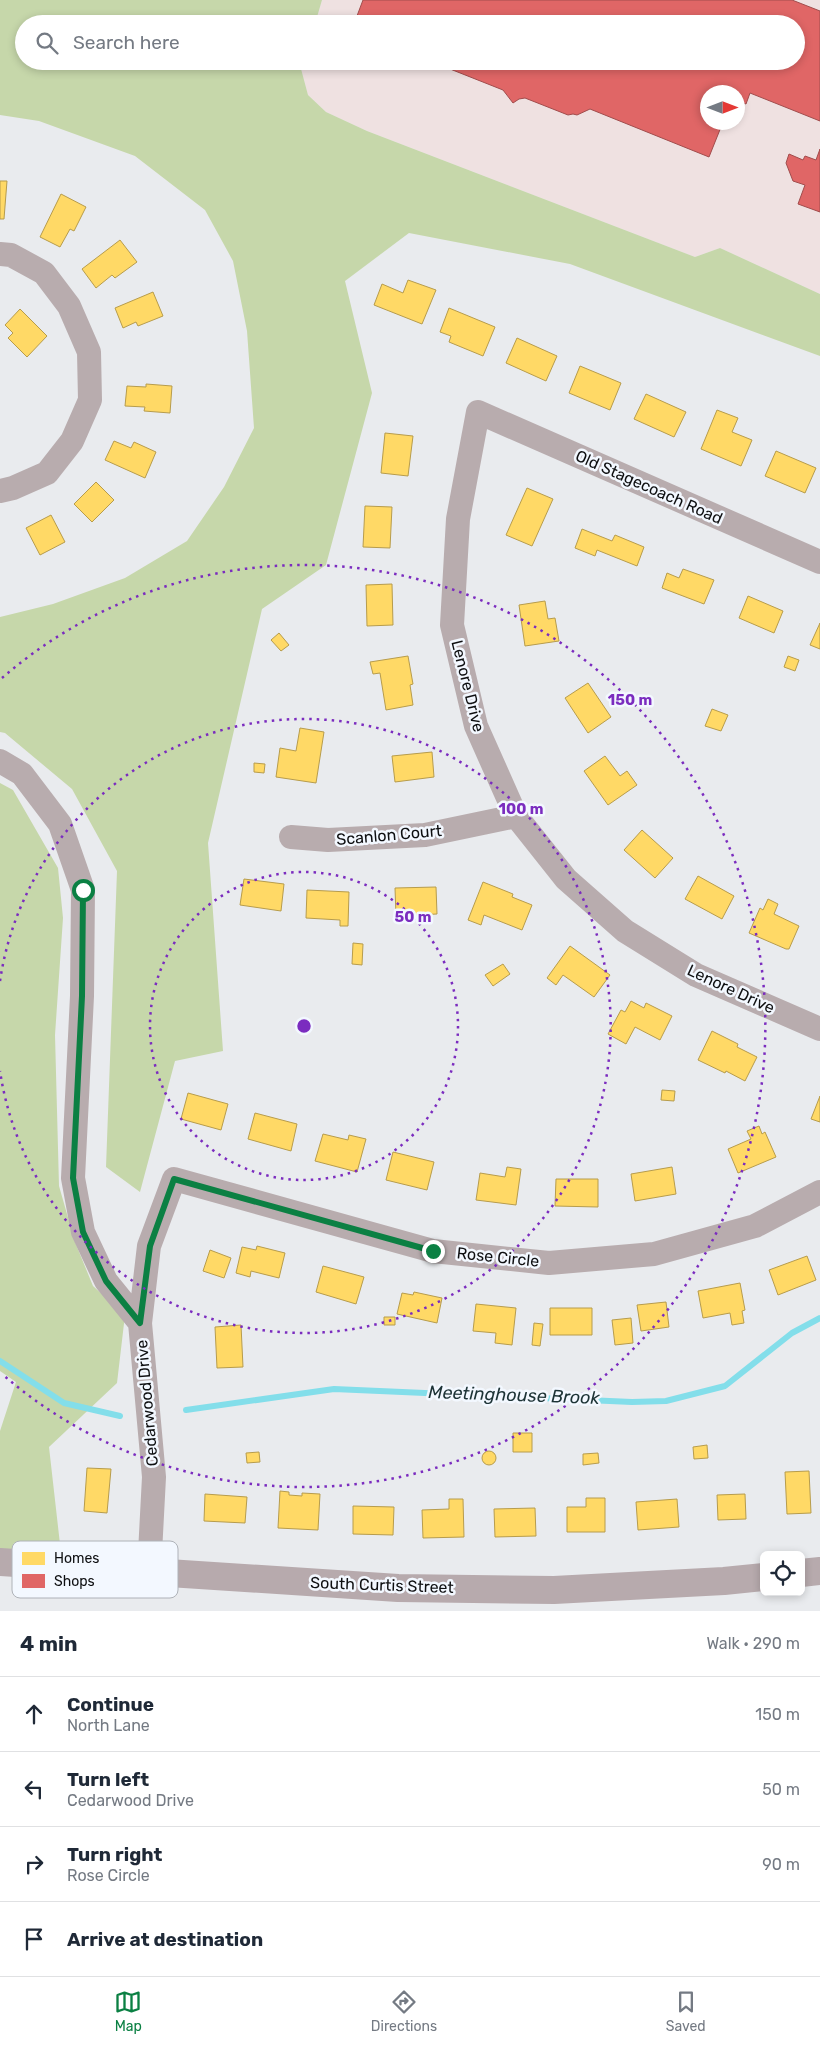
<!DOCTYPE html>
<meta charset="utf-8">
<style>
body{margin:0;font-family:Rubik,sans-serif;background:#f6f6f7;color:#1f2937}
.controls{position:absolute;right:15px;bottom:15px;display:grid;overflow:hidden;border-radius:8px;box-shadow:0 2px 8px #0003}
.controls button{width:45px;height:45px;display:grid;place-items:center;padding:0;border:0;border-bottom:1px solid #e0e1e3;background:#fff;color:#1f2937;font:25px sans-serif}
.compass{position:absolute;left:700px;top:85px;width:45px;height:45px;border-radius:50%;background:#fff;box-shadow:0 2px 8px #0003;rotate:90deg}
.stop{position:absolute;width:15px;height:15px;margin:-11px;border:4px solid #0b8043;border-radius:50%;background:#fff}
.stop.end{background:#0b8043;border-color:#fff;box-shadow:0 1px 5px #0008}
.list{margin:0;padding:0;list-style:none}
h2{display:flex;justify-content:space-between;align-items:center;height:65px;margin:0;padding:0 20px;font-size:21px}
h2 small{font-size:16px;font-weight:400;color:#747a83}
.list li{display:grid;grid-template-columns:32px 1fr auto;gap:15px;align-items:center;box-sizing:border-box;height:75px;padding:0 20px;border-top:1px solid #e0e1e3}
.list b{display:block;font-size:19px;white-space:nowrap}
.list p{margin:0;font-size:16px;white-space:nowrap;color:#747a83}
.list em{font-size:16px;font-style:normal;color:#747a83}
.icon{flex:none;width:28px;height:28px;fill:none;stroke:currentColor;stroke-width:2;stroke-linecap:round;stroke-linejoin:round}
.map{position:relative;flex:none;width:820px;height:1611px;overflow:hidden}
.search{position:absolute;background:#fff;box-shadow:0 2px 8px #0003;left:15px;right:15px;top:15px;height:55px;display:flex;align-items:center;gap:12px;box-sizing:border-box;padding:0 18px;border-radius:28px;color:#747a83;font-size:19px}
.sheet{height:365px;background:#fff}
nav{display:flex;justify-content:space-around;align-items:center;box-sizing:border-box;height:70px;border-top:1px solid #e0e1e3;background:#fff;font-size:14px;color:#747a83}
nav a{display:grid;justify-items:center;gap:2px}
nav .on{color:#0b8043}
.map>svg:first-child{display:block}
.commercial{fill:#efe1e1;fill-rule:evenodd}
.forest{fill:#c6d7aa}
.homes{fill:#ffd966;stroke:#b79c4c}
.shops{fill:#e06666;stroke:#a14c4c}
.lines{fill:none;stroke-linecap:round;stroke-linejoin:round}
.stream{stroke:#83deea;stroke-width:6}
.street{stroke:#b8acae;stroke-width:24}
.secondary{stroke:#b7aaad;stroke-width:28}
.route{stroke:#0b8043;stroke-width:6}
.ring{fill:none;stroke:#7b2cbf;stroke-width:2.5;stroke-dasharray:2.5 5}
.labels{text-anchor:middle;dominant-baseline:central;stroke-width:5;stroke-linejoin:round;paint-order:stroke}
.street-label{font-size:16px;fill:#0e0f11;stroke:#f3f8ff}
.water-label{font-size:18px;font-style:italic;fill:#1d3336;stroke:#f3f8ff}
.key{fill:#f3f8ff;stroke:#aeb2b8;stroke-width:1}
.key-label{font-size:14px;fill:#0e0f11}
.centre{fill:#7b2cbf;stroke:#f3f8ff;stroke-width:2.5}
.ring-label{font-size:15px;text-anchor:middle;font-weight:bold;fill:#7b2cbf;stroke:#f3f8ff;stroke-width:5;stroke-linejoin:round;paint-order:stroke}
</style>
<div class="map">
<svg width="820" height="1611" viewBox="0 0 820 1611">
<rect width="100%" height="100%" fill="#e9ebee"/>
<path class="commercial" d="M322,0h498v294l-100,-46 -25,9 -328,-126 -41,-19 -18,-17 -8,-30 2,-4h494v-37h-481zM708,92h30v30h-30z"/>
<path class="forest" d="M0,0h322l-7,24h-291v37h278l-2,4 8,30 18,17 41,19 328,126 25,-9 100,46v62l-250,-92 -161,-31 -64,48 27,112 -46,172 -64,44 -54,234 15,208 -48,10 -35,131 -34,-25 11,-296 -45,-82 -67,-56 -5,-1v-115l53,-13 72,-26 62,-37 37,-54 30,-59 -7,-97 -14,-70 -28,-51 -70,-54 -96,-35 -39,-6z
M0,783l13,7 45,78 5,50 -8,117 4,151 16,56 18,44 32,29 -8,68 -68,64 12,106 -61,-3v-119l16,-49 -16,-11z"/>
<path class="homes" d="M0,181h7l-3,38h-4z
M61,194l25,13 -12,24 -4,-2 -10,18 -20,-10z
M120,240l17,22 -22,16 -3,-3 -16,13 -14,-19z
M408,280l28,10 -14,34 -48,-19 8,-21 21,9z
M153,292l10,24 -25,10 -2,-4 -13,6 -8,-20z
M449,308l46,19 -12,29 -34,-14 2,-6 -11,-4z
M20,309l27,27 -20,21 -19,-19 5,-5 -8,-8z
M517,338l40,18 -11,25 -40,-18z
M580,366l41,17 -11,27 -41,-17z
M146,384l26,2 -2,27 -26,-2 1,-4 -20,-1 2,-20 19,1z
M646,394l40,18 -12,25 -40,-18z
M717,410l21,8 -6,14 20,8 -11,26 -40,-17z
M385,433l28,3 -5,40 -27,-3z
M114,441l17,7 3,-6 22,10 -11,26 -40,-18z
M776,451l40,17 -11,25 -40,-17z
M96,482l18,18 -22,22 -18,-18z
M527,488l26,11 -21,47 -26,-11z
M365,506l27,1 -2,41 -27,-1z
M51,515l14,27 -25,13 -14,-27z
M582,529l30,12 3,-6 29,12 -7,19 -40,-16 -2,6 -20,-8z
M683,569l31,11 -10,24 -42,-16 5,-15 12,5z
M392,584l1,41 -26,1 -1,-41z
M748,596l35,15 -9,22 -35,-15z
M545,601l3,18 7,-1 4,23 -34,5 -6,-41z
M820,623v26l-10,-4z
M279,633l10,12 -8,6 -10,-11z
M408,656l5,28 -3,1 3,20 -27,5 -6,-37 -7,1 -3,-12z
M788,656l11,4 -4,11 -11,-4z
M588,683l23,34 -23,16 -23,-35z
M712,709l16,6 -7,16 -16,-5z
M300,728l24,4 -8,51 -40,-6 4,-29 16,3z
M432,752l2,25 -39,5 -3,-26z
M605,756l15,20 7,-5 10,14 -29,20 -24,-34z
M254,763l11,1 -1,9 -10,-1z
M642,830l31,28 -18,20 -31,-28z
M698,876l36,20 -12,23 -37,-20z
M244,879l40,5 -3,27 -41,-6z
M483,882l30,12 -1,3 20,8 -10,25 -38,-15 -3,10 -13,-5z
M436,887l1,27 -41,2 -1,-28z
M307,890l42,2 -1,34h-8v-6l-34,-2z
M768,899l10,5 -4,10 25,12 -10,23h-3l-37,-16 11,-25 3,2z
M353,943l10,1 -1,21 -10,-1z
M570,946l40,29 -16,22 -31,-22 -7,10 -9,-7z
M503,964l7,10 -17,12 -8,-11z
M631,1001l13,7 2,-5 26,13 -12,24 -25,-13 -9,17 -18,-10 13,-24 4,2z
M712,1031l26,13 -1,3 20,10 -12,24 -19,-10 -1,2 -27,-13z
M662,1090l13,1 -1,10 -13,-1z
M188,1093l40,11 -7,26 -40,-11z
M820,1096v26l-9,-3z
M255,1113l42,11 -6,27 -43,-12z
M759,1126l3,8 3,-2 11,25 -38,16 -10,-24 23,-10 -4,-8z
M323,1134l25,6 1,-5 17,4 -9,33 -42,-11z
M393,1152l41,10 -7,28 -41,-10z
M507,1167l14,2 -5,36 -40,-5 4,-27 25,4z
M672,1167l4,27 -41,7 -4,-27z
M556,1179h42v28l-43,-1z
M257,1246l28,7 -6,25 -28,-7 -1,6 -14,-4 6,-26 14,3z
M210,1250l21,8 -7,20 -21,-7z
M807,1256l9,24 -38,15 -9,-25z
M323,1266l41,11 -8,27 -40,-12z
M740,1283l5,27 -3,1 2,12 -12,2 -2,-12 -27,5 -5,-27z
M414,1292l28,6 -5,25 -40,-9 5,-21 11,2z
M666,1302l3,25 -28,4 -4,-26z
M476,1304l40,4 -4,37 -17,-2 1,-10 -23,-2z
M550,1308h42v27h-42z
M384,1317h11v8h-11z
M631,1318l2,25 -18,2 -3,-25z
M534,1323l9,1 -3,22 -8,-1z
M241,1325l2,42 -26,1 -2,-41z
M513,1433h19v19h-19z
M707,1445l1,13 -14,1 -1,-12z
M482 1458a7 7 0 1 1 14 0a7 7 0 1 1-14 0Z
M259,1452l1,10 -13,1 -1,-10z
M598,1453l1,10 -16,2v-11z
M87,1468l24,1 -4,44 -23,-2z
M809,1471l2,42 -24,1 -2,-42z
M280,1491l9,1v3l13,1v-3l18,1 -2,36 -40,-2z
M205,1494l42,3 -2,26 -41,-2z
M745,1494l1,25 -28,1 -1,-25z
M586,1498h19v34h-38v-25h19z
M449,1499h14l1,38 -41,1 -1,-28 27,-1z
M677,1499l2,28 -41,3 -2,-28z
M353,1506l41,1 -1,28 -40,-1z
M535,1508l1,28 -41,1 -1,-28z"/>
<path class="shops" d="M363,0h429l28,11v110l-70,-28 -4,11 -8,-3v-9h-30v30h15l-14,35 -119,-48 -13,6 -4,-1 -5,1 -43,-17 -6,1 -6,4 -10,-13 -68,-27 -6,5 -6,-7h373v-37h-442z
M820,149v63l-22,-8 7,-19 -12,-4 -7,-18 3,-9 14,6 2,-4 11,4z"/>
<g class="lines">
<path class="stream" d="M0,1361l64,42 56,13
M186,1410l148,-21 298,13 34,-1 59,-15 67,-53 28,-15"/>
<path class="street" d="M0,254l11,1 33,18 25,33 20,46 1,48 -18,41 -25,32 -34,15 -13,3
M820,562l-342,-150 -20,107 -6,106 24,101 40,90 50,63 59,52 71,44 124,54
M0,761l22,13 38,50 23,66 -1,106 -9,182 10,54 23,49 34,42
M291,837l37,3 97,-5 91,-19
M149,1572l5,-95 -14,-154 9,-77 25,-67 259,72 116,12 105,-9 101,-28 65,-34"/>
<path class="secondary" d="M0,1562l398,26 156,2 170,-9 40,-4
M801,1573l19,-2"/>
</g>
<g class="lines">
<path class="route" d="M83,890l-1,106 -9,182 10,54 23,49 34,42 10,-77 24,-67 259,72"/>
</g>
<g class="ring">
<circle cx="304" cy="1026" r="154"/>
<path d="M0 981A307 307 0 1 1 0 1071"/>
<path d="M2 678A461 461 0 1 1 2 1374"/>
</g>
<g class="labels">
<g class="street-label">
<text transform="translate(649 487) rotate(24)">Old Stagecoach Road</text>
<text transform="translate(468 686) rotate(76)">Lenore Drive</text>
<text transform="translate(389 835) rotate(-5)">Scanlon Court</text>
<text transform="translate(731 989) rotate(25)">Lenore Drive</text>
<text transform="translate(498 1257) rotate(6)">Rose Circle</text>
<text transform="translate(147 1403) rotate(-95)">Cedarwood Drive</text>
<text transform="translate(382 1585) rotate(2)">South Curtis Street</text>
</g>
<g class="water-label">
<text transform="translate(514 1395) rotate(2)">Meetinghouse Brook</text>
</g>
</g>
<rect x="12" y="1541" width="166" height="57" rx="8" class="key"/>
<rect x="22" y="1552" width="23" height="13" fill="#ffd966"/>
<rect x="22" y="1574" width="23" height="14" fill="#e06666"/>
<g class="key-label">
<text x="54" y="1563">Homes</text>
<text x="54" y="1586">Shops</text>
</g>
<circle cx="304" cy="1026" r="8" class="centre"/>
<g class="ring-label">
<text x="630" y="705">150 m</text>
<text x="521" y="814">100 m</text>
<text x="413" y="922">50 m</text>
</g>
</svg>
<div class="controls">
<button><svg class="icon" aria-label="locate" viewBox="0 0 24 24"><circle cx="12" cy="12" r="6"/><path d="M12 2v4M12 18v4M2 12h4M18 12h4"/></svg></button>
</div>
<svg class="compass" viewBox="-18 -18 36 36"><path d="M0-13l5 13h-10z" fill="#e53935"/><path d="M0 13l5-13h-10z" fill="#747a83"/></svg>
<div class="stop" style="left:83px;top:890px"></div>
<div class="stop end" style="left:433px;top:1251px"></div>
<div class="search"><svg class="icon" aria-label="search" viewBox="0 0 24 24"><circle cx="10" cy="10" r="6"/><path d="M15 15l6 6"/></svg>Search here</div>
</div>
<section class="sheet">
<h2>4 min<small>Walk · 290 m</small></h2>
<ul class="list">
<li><svg class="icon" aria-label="ahead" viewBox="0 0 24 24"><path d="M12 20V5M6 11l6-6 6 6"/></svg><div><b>Continue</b><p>North Lane</p></div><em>150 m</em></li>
<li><svg class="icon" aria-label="left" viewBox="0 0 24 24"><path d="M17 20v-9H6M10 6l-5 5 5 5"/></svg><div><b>Turn left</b><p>Cedarwood Drive</p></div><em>50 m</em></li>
<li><svg class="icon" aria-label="right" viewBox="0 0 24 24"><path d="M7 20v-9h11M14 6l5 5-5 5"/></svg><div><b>Turn right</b><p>Rose Circle</p></div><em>90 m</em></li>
<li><svg class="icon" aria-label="arrive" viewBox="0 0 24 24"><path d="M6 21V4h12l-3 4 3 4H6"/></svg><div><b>Arrive at destination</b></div></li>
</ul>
</section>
<nav>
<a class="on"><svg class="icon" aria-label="map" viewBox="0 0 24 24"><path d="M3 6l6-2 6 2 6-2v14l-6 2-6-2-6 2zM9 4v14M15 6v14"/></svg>Map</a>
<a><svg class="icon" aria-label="directions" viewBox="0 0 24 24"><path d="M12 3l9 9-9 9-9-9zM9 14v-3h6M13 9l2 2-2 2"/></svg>Directions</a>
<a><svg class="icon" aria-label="saved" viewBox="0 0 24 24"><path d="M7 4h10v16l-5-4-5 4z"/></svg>Saved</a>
</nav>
